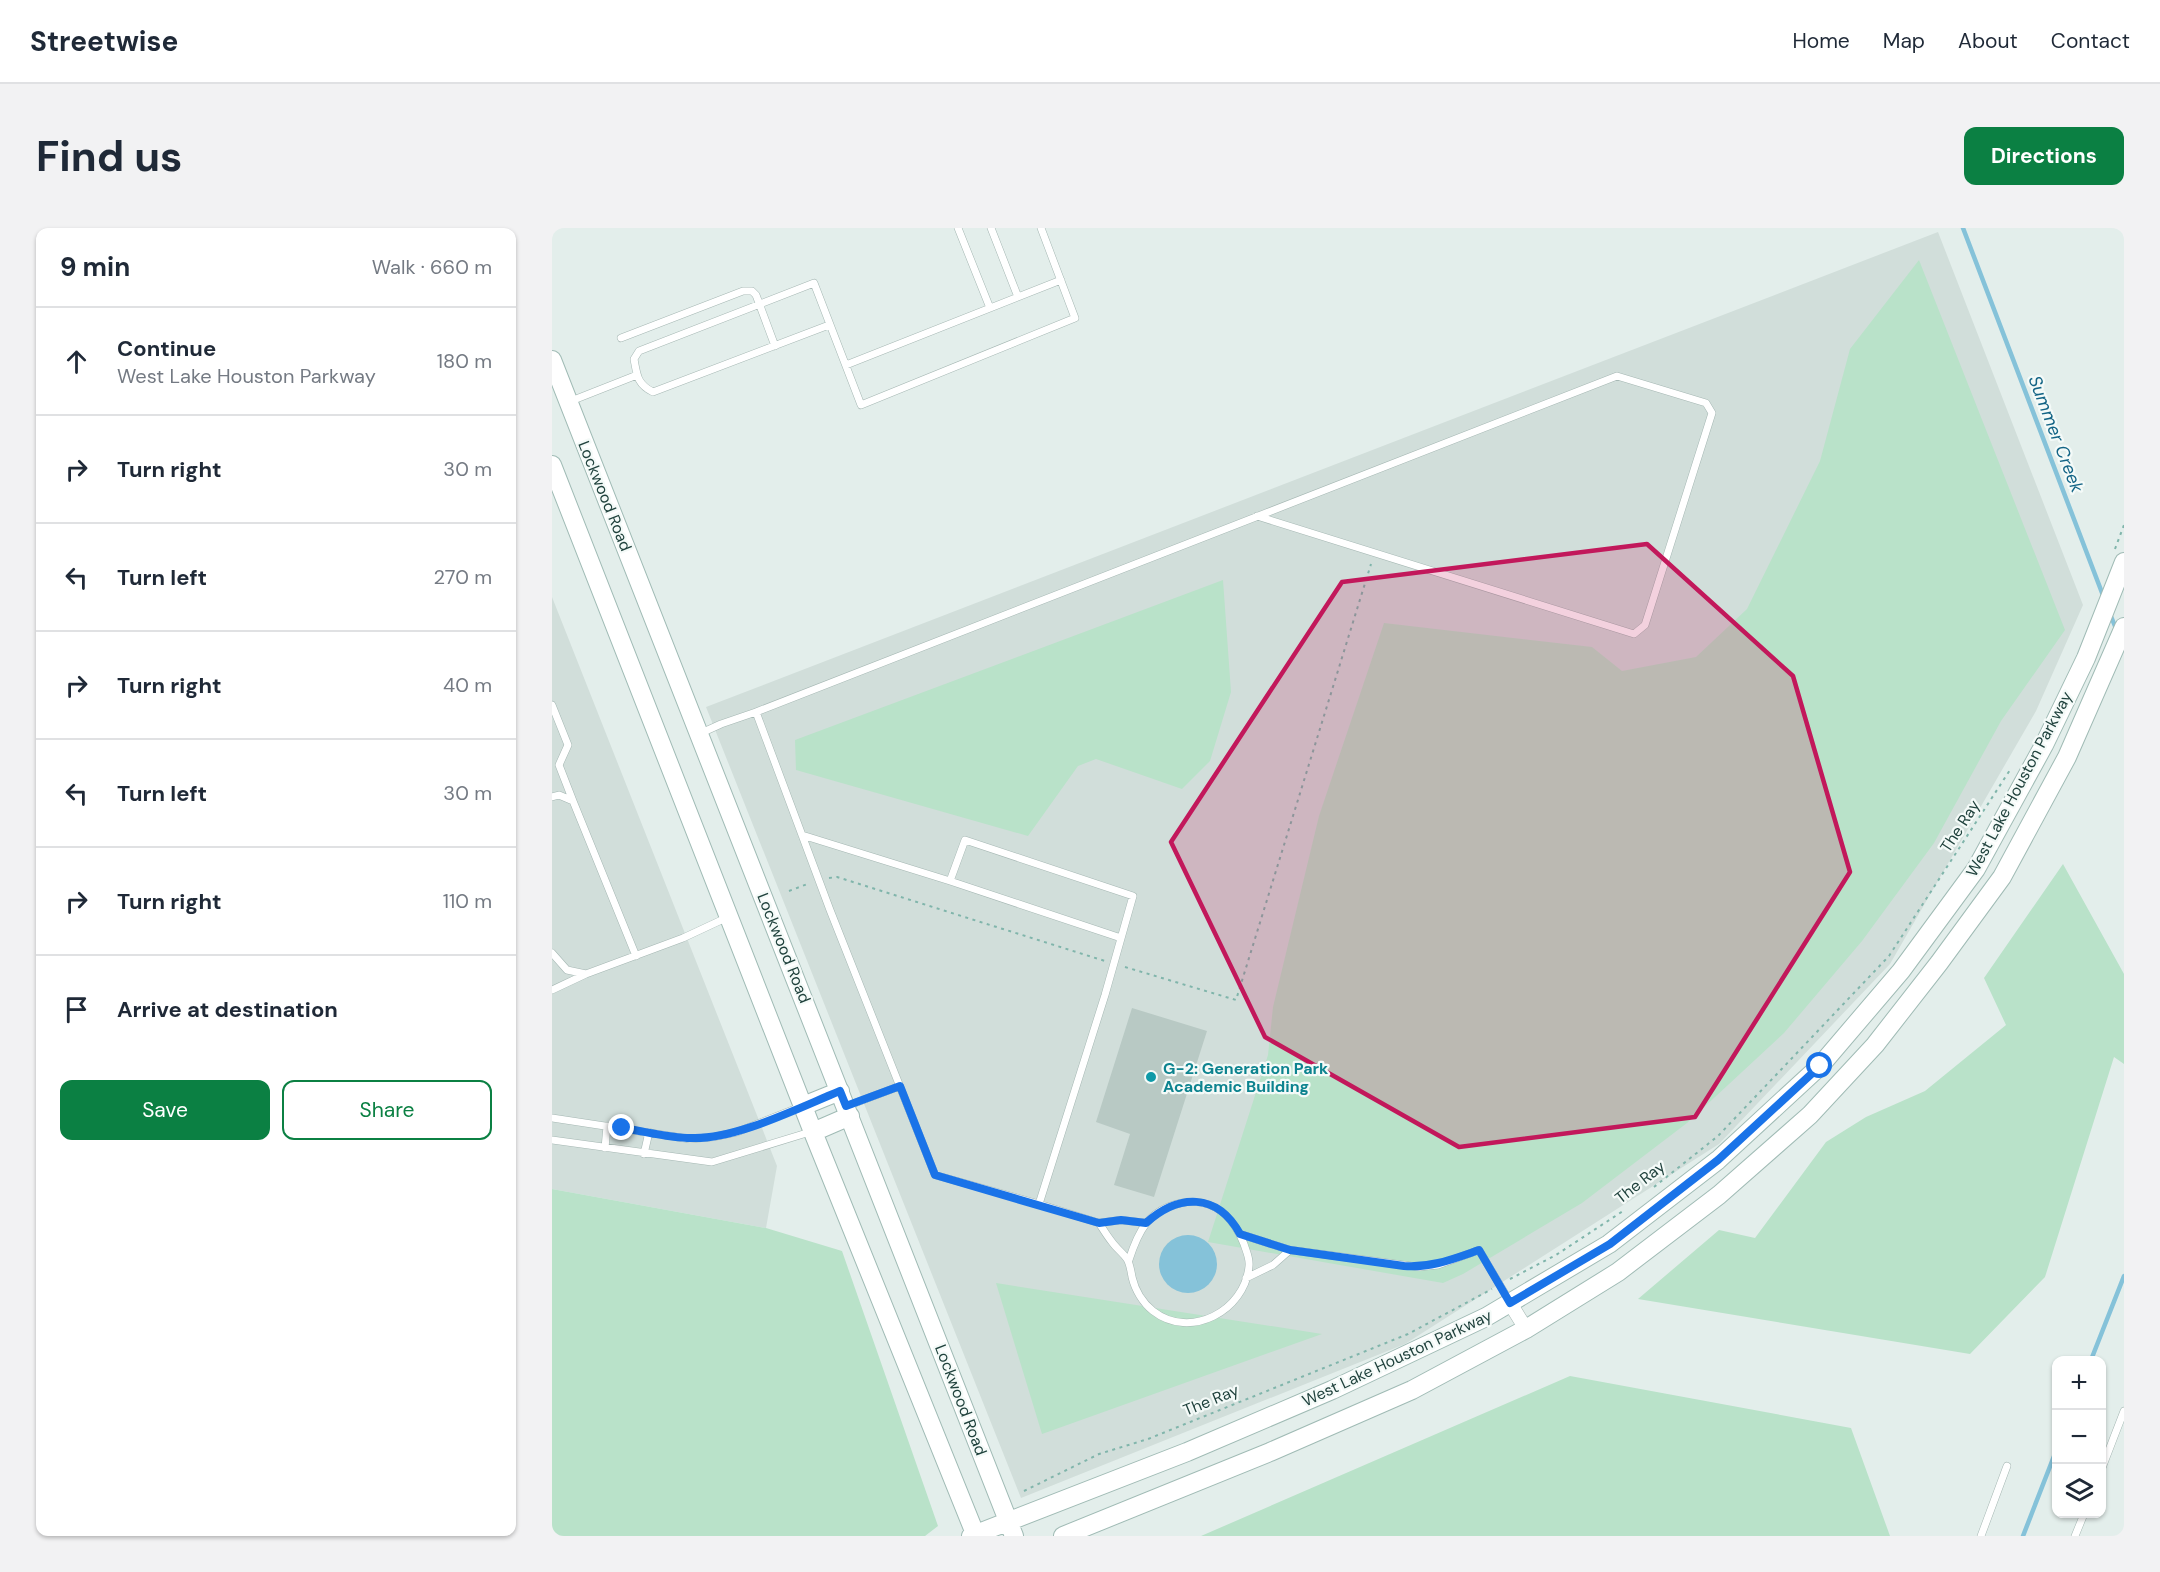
<!DOCTYPE html>
<meta charset="utf-8">
<style>
body{margin:0;font-family:"DM Sans",sans-serif;background:#f2f2f3;color:#1f2937}
.controls{position:absolute;right:18px;bottom:18px;display:grid;overflow:hidden;border-radius:12px;box-shadow:0 2px 4px #0004}
.controls button{width:54px;height:54px;display:grid;place-items:center;padding:0;border:0;border-bottom:2px solid #e0e1e3;background:#fff;color:#1f2937;font:30px sans-serif}
.stop{position:absolute;width:18px;height:18px;margin:-14px;border:4px solid #1a73e8;border-radius:50%;background:#fff}
.stop.end{background:#1a73e8;border-color:#fff;box-shadow:0 2px 6px #0008}
.list{margin:0;padding:0;list-style:none}
h2{display:flex;justify-content:space-between;align-items:center;height:78px;margin:0;padding:0 24px;font-size:26px}
h2 small{font-size:20px;font-weight:400;color:#747a83}
.list li{display:grid;grid-template-columns:39px 1fr auto;gap:18px;align-items:center;box-sizing:border-box;height:108px;padding:0 24px;border-top:2px solid #e0e1e3}
.list b{display:block;font-size:22px;white-space:nowrap}
.list p{margin:0;font-size:20px;white-space:nowrap;color:#747a83}
.list em{font-size:20px;font-style:normal;color:#747a83}
.actions{display:flex;gap:12px;padding:18px 24px}
.actions a{flex:1;padding:14px 0;border:2px solid #0b8043;border-radius:12px;text-align:center;font-size:21px;color:#0b8043}
.actions .main{background:#0b8043;color:#fff}
.icon{flex:none;width:33px;height:33px;fill:none;stroke:currentColor;stroke-width:2;stroke-linecap:round;stroke-linejoin:round}
.map{position:relative;flex:none;width:1572px;height:1308px;overflow:hidden;border-radius:12px}
header{display:flex;align-items:center;gap:36px;box-sizing:border-box;height:84px;padding:0 30px;background:#fff;border-bottom:2px solid #e0e1e3}
header strong{font-size:28px}
nav{display:flex;gap:33px;margin-inline-start:auto;font-size:21px}
.intro{display:flex;align-items:center;justify-content:space-between;box-sizing:border-box;height:144px;padding:0 36px}
h1{margin:0;font-size:42px}
.button{padding:15px 27px;border-radius:12px;background:#0b8043;color:#fff;font-size:21px;font-weight:700}
main{display:flex;gap:36px;padding:0 36px}
aside{flex:1;background:#fff;border-radius:12px;box-shadow:0 2px 4px #0004}
.map>svg:first-child{display:block}
.built{fill:#d1deda}
.green{fill:#b9e2c9}
.water{fill:#85c2d9}
.lines{fill:none;stroke-linecap:round;stroke-linejoin:round}
.stream{stroke:#85c2d9;stroke-width:4.5}
.building{fill:#b8c9c4}
.lane-casing{stroke:#a5b7b3;stroke-width:8}
.street-casing{stroke:#a5b7b3;stroke-width:15}
.secondary-casing{stroke:#a0bbb5;stroke-width:20}
.path{stroke:#80b5ab;stroke-width:2;stroke-dasharray:3 4.5;stroke-linecap:butt}
.lane{stroke:#fff;stroke-width:7}
.street{stroke:#fff;stroke-width:14}
.secondary{stroke:#fff;stroke-width:18}
.route{stroke:#1a73e8;stroke-width:8}
.marked{fill:#c2185b;fill-opacity:0.2;stroke:#c2185b;stroke-width:4.5;stroke-linejoin:round}
.culture-dot{fill:#0f9aa8;stroke:#f4faf8;stroke-width:2}
.labels{text-anchor:middle;dominant-baseline:central;stroke-width:4.5;stroke-linejoin:round;paint-order:stroke}
.street-label{font-size:16px;fill:#20423d;stroke:#f4faf8}
.culture-label{font-size:16px;font-weight:bold;fill:#0d838f;stroke:#f4faf8;text-anchor:start}
.water-label{font-size:18px;font-style:italic;fill:#136485;stroke:#f4faf8}
</style>
<header>
<strong>Streetwise</strong>
<nav><a>Home</a><a>Map</a><a>About</a><a>Contact</a></nav>
</header>
<div class="intro"><h1>Find us</h1><a class="button">Directions</a></div>
<main>
<aside>
<h2>9 min<small>Walk · 660 m</small></h2>
<ul class="list">
<li><svg class="icon" aria-label="ahead" viewBox="0 0 24 24"><path d="M12 20V5M6 11l6-6 6 6"/></svg><div><b>Continue</b><p>West Lake Houston Parkway</p></div><em>180 m</em></li>
<li><svg class="icon" aria-label="right" viewBox="0 0 24 24"><path d="M7 20v-9h11M14 6l5 5-5 5"/></svg><div><b>Turn right</b></div><em>30 m</em></li>
<li><svg class="icon" aria-label="left" viewBox="0 0 24 24"><path d="M17 20v-9H6M10 6l-5 5 5 5"/></svg><div><b>Turn left</b></div><em>270 m</em></li>
<li><svg class="icon" aria-label="right" viewBox="0 0 24 24"><path d="M7 20v-9h11M14 6l5 5-5 5"/></svg><div><b>Turn right</b></div><em>40 m</em></li>
<li><svg class="icon" aria-label="left" viewBox="0 0 24 24"><path d="M17 20v-9H6M10 6l-5 5 5 5"/></svg><div><b>Turn left</b></div><em>30 m</em></li>
<li><svg class="icon" aria-label="right" viewBox="0 0 24 24"><path d="M7 20v-9h11M14 6l5 5-5 5"/></svg><div><b>Turn right</b></div><em>110 m</em></li>
<li><svg class="icon" aria-label="arrive" viewBox="0 0 24 24"><path d="M6 21V4h12l-3 4 3 4H6"/></svg><div><b>Arrive at destination</b></div></li>
</ul>
<div class="actions"><a class="main">Save</a><a>Share</a></div>
</aside>
<div class="map">
<svg width="1572" height="1308" viewBox="0 0 1572 1308">
<rect width="100%" height="100%" fill="#e3eeeb"/>
<path class="built" d="M1386,4l145,373 -47,106 -146,253 -171,180 -314,200 -384,154 -315,-791z
M0,369l225,569 -11,62 -214,-39z"/>
<path class="green" d="M1367,32l146,370 -64,91 -67,122 -72,98 -78,92 -97,90 -105,80 -119,71 -20,9 -235,-41 60,-187 5,-48 46,-191 65,-193 208,24 30,24 74,-14 51,-48 73,-148 30,-112z
M671,352l8,112 -21,69 -28,28 -86,-30 -18,7 -50,70 -232,-66 -1,-30z
M1511,636l61,110v90l-10,-7 -69,220 -75,77 -332,-55 81,-69 36,8 71,-96 40,-25 59,-26 81,-66 -22,-47z
M0,961l214,39 76,23 96,275 -13,10h-373z
M444,1055l326,51 -280,100z
M1018,1148l281,52 39,108h-689z"/>
<path class="water" d="M607 1036a29 29 0 1 1 58 0a29 29 0 1 1-58 0Z"/>
<g class="lines">
<path class="stream" d="M1411,0l141,370
M1558,386l7,17
M1539,1132l33,-84
M1471,1308l33,-85"/>
</g>
<path class="building" d="M580,780l75,23 -53,166 -40,-12 16,-51 -34,-12z"/>
<g class="lines">
<defs>
<path id="lane" d="M406,0l32,80
M439,0l27,69
M277,97l-176,67c-16,-8 -16,-17 -19,-33l5,-8 175,-68 47,122 214,-87 -34,-90
M69,110l122,-47h9l4,4 19,51
M294,137l215,-85
M19,173l66,-26
M0,477l16,40 -9,20 14,36
M204,484l861,-336 89,27 6,10 -67,212 -11,9 -377,-118
M147,506l22,-10 35,-12 74,198 105,265 104,29 66,-209 28,-99 -168,-56 -15,41
M0,569l7,-2 14,6 63,155
M250,607l148,46 171,57
M0,725l15,17 19,4 97,-36 45,-21
M0,762l34,-16
M295,878l53,-20
M0,890l138,21 23,-2 24,-5 63,-25
M0,912l160,22 98,-30
M53,920l2,-22
M92,926l5,-22
M487,976l60,19 22,-3 25,3
M547,995c4,6 8,13 13,19 4,6 11,11 15,17 3,5 4,12 5,18 3,13 11,26 21,34 37,29 92,0 96,-45 1,-8 -3,-15 -5,-22 -11,-28 -31,-47 -63,-41 -33,7 -43,29 -52,57
M688,1006l50,16 129,17 19,-2 41,-15 31,52
M694,1050l27,-13 17,-15
M1550,1240l22,-57
M1429,1308l26,-70
M1523,1308l9,-22"/>
<path id="street" d="M958,1075l16,26"/>
<path id="secondary" d="M0,132l462,1176
M0,237l261,667 163,404
M251,878l37,-15
M261,904l37,-16
M419,1308l216,-84 145,-62 154,-73 123,-73 109,-84 102,-94 81,-95 75,-102 68,-124 42,-87 38,-96
M511,1308l207,-84 142,-62 114,-61 92,-57 101,-77 91,-80 65,-70 64,-82 63,-86 65,-120 57,-130"/>
</defs>
<use href="#lane" class="lane-casing"/>
<use href="#street" class="street-casing"/>
<use href="#secondary" class="secondary-casing"/>
<path class="path" d="M1563,321l9,-24
M277,650l8,-1 268,84
M237,663l21,-8
M573,739l111,33 135,-436
M1102,959l64,-51 171,-180 121,-186
M958,1051l46,-24 67,-44
M472,1263l75,-37 49,-15 260,-105 84,-45"/>
<use href="#lane" class="lane"/>
<use href="#street" class="street"/>
<use href="#secondary" class="secondary"/>
</g>
<g class="lines">
<path class="route" d="M70,900c22,3 46,10 69,10 44,2 107,-30 149,-47l6,15 54,-20 35,89 164,48 22,-3 25,3c32,-29 71,-31 94,11l50,16 114,16c27,2 49,-7 75,-16l31,53 100,-59 108,-84 102,-94"/>
</g>
<path class="marked" d="M1095,316l146,132 57,196 -155,245 -236,30 -194,-110 -94,-195 171,-260z"/>
<circle class="culture-dot" cx="599" cy="849" r="6"/>
<g class="labels">
<g class="street-label">
<text transform="translate(53 268) rotate(68)">Lockwood Road</text>
<text transform="translate(1467 556) rotate(-62)">West Lake Houston Parkway</text>
<text transform="translate(1408 598) rotate(-57)">The Ray</text>
<text transform="translate(232 720) rotate(68)">Lockwood Road</text>
<text transform="translate(1088 954) rotate(-38)">The Ray</text>
<text transform="translate(845 1130) rotate(-25)">West Lake Houston Parkway</text>
<text transform="translate(409 1172) rotate(69)">Lockwood Road</text>
<text transform="translate(659 1172) rotate(-22)">The Ray</text>
</g>
<g class="culture-label">
<text x="611" y="840">G-2: Generation Park<tspan x="611" dy="18">Academic Building</tspan></text>
</g>
<g class="water-label">
<text transform="translate(1504 206) rotate(69)">Summer Creek</text>
</g>
</g>
</svg>
<div class="controls">
<button>+</button>
<button>−</button>
<button><svg class="icon" aria-label="layers" viewBox="0 0 24 24"><path d="M12 4l9 5-9 5-9-5zM3 14l9 5 9-5"/></svg></button>
</div>
<div class="stop" style="left:1268px;top:838px"></div>
<div class="stop end" style="left:70px;top:900px"></div>
</div>
</main>
